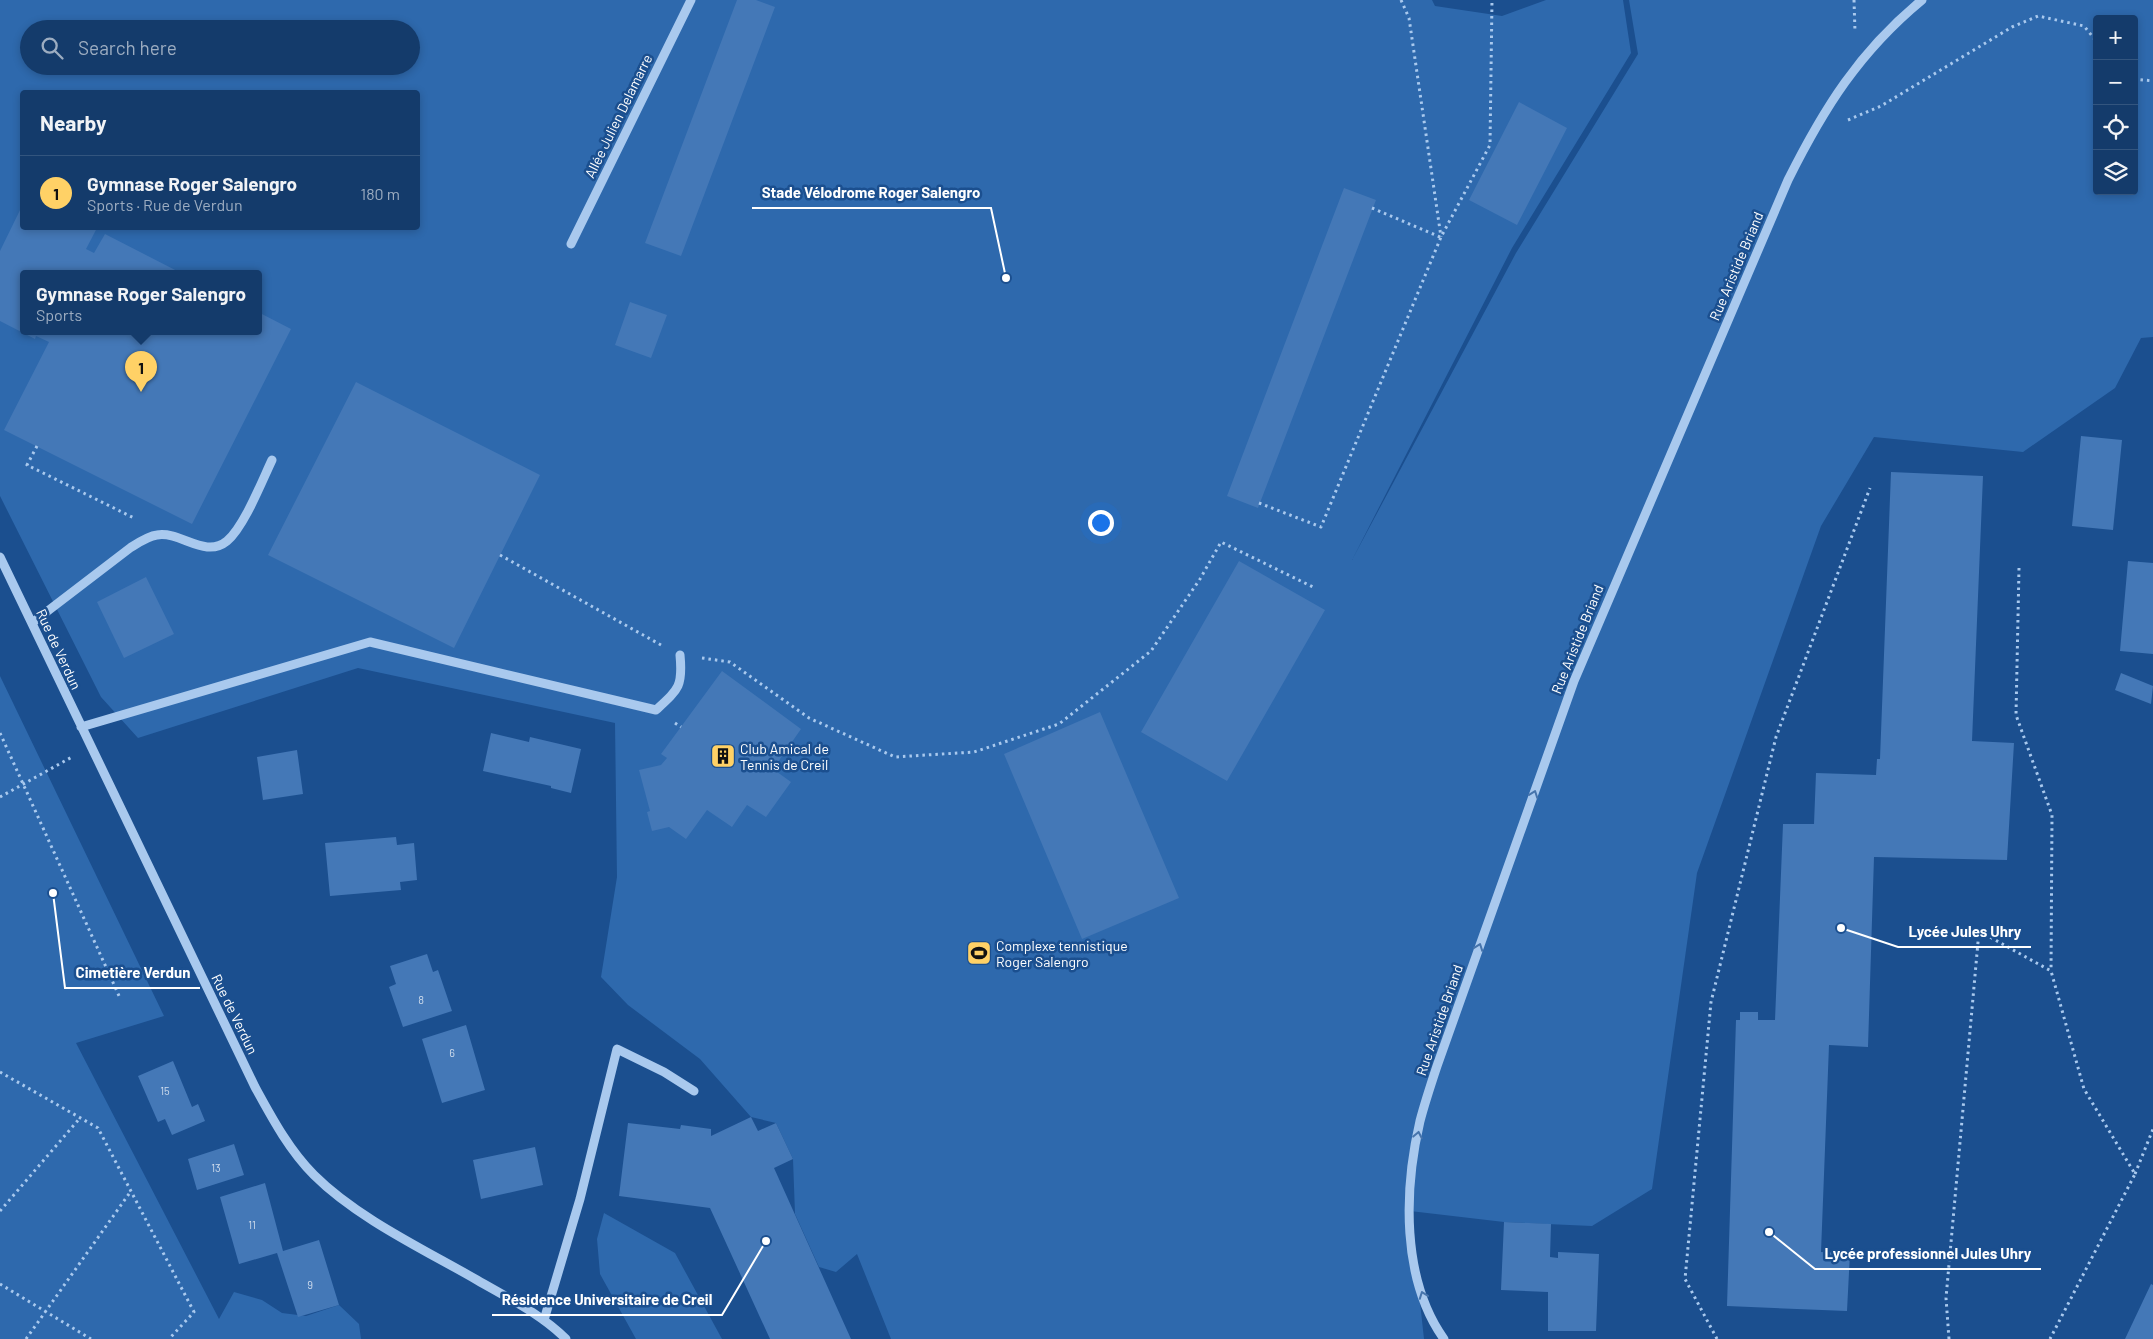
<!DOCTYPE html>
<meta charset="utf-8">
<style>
body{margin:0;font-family:Barlow,sans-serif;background:#214673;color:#f1f3f6}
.controls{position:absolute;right:15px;top:15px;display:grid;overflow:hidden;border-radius:5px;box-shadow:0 2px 8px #0003}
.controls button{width:45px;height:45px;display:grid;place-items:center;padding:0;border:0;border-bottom:1px solid #33557e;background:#143b6b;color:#f1f3f6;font:25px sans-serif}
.you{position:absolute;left:1100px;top:522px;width:18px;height:18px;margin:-12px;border:4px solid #fff;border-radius:50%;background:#1a73e8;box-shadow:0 0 0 8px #1a73e833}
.badge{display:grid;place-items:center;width:32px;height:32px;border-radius:50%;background:#ffd166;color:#111;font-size:16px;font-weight:700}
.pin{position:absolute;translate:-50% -41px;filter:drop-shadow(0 1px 2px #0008)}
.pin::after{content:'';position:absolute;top:26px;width:18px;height:15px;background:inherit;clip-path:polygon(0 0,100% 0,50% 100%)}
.popup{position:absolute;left:20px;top:270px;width:242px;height:65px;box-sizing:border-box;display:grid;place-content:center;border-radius:5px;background:#143b6b;filter:drop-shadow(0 1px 4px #0005);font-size:16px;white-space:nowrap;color:#9dadc1}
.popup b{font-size:19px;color:#f1f3f6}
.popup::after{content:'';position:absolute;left:50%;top:100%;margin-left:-10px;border:10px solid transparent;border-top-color:#143b6b}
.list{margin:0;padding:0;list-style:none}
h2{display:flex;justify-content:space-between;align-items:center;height:65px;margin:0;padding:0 20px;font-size:21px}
h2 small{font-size:16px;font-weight:400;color:#9dadc1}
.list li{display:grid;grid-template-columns:32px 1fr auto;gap:15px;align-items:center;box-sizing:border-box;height:75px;padding:0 20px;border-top:1px solid #33557e}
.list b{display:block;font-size:19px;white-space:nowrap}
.list p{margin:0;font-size:16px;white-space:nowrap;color:#9dadc1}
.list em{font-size:16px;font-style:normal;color:#9dadc1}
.icon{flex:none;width:28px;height:28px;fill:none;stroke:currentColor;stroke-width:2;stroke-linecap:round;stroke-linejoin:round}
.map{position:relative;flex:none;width:2153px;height:1339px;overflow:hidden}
.search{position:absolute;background:#143b6b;box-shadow:0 2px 8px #0003;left:20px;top:20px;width:400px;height:55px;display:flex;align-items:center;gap:12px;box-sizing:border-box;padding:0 18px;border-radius:28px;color:#9dadc1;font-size:19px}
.panel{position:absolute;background:#143b6b;box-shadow:0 2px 8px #0003;left:20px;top:90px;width:400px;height:140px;border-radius:5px}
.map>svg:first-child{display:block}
.green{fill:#2e69ad;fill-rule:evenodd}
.building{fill:#4478b7}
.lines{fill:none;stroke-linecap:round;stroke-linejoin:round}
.path{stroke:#a9c9ee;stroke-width:3;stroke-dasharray:2.5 4;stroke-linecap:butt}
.minor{stroke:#a9c9ee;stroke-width:9}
.oneway{stroke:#4674ac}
.labels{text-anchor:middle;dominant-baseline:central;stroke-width:5;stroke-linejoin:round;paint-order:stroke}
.number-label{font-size:11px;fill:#d0dded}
.street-label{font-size:14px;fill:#fff;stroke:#1b4f8f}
.poi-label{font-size:14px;fill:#fff;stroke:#1b4f8f;text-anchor:start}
.leader{fill:none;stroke:#fff;stroke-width:2}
.callout-dot{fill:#fff;stroke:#1b4f8f;stroke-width:2}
.callout-label{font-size:15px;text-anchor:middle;font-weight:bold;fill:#fff;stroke:#1b4f8f;stroke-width:5;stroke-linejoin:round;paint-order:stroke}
</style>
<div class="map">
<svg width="2153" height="1339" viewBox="0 0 2153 1339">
<rect width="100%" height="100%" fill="#1b4f8f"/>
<path class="green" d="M0,0h1432l3,6 67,10 44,-16h77l8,53 -119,195 -160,312 164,-307 122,-199 -9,-54h524v337l-12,1 -26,50 -92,64 -149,-15 -53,89 -124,347 -45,316 -60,37 -88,-4 -94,-11 14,128h-533l-34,-85 -21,18 -17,-5 -24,-53 -2,-55 -17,-36 -25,-6 -51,-58 -72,-54 -27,-28 16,-100 -2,-154 -257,-55 -220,70 -37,-41 -101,-201zM2097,19h37v172h-37zM29,29h382v37h-382zM22,92h396v136h-396zM23,273h235v58h-235z
M0,676l164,340 -88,27 143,276 15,-27 28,8 20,13 24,3 33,-11 20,19 2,15h-361z
M604,1213l71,40 47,86h-86l-36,-65 -3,-35z"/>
<path class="building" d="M737,0h19l19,7 -94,249 -36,-13z
M1519,102l48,26 -50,97 -48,-25z
M1344,188l32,12 -118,308 -31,-12z
M22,206v22h75l-11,21 8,4 11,-19 76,39h-157l-1,58h235v-19l33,17 -99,195 -188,-94 45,-88 -13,-6 -1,3 -35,-18v-70z
M630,302l37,13 -16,43 -36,-13z
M356,382l184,93 -86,173 -186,-93z
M2081,436l41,4 -9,90 -41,-4z
M1891,472l92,4 -11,265 42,2 -7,117 -133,-3 -6,190 -39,-2 -8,207 29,1 -3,58 -120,-5 9,-286h4v-8h18v8h17l8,-196h31l2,-51 60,2 1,-16h3z
M1239,561l86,49 -98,171 -86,-49z
M2128,561l25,2v91l-33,-3z
M146,577l28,57 -50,24 -27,-56z
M722,671l79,58 -28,40 18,13 -25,35 -19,-12 -15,22 -25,-17 -21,29 -17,-12 -17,4 -5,-19 3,-1 -11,-41 22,-5 6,-7 -6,-4z
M2121,673l32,13 -2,18 -36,-14z
M1100,712l79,186 -97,41 -78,-185z
M491,733l38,9 1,-5 51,12 -10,44 -20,-5v-2l-68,-15z
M297,750l6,44 -40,6 -6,-43z
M396,837l1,8 17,-2 3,37 -17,2 1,8 -71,6 -5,-53z
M427,954l6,18 5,-2 14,41 -49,16 -14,-40 7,-3 -6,-18z
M466,1025l19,65 -43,13 -20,-64z
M173,1061l19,46 6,-3 7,17 -33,14 -7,-16 -7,3 -20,-46z
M751,1117l7,14 18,-8 17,36 -19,9 77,171h-81l-60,-131 -91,-12 9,-73 52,6 1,-4 30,4v7z
M234,1144l10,31 -47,15 -9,-31z
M535,1147l8,38 -62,14 -8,-39z
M265,1183l18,68 36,-11 20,65 -41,12 -21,-64 -38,11 -19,-67z
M1504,1222l47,2 -1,33 8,1v-6l41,2 -3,77h-48v-39l-47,-2z
M2151,1284l2,1v54h-28z"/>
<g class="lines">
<path class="path" d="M1401,0l8,18 32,219
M1854,0l1,32
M2134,79l19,2
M1848,120l33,-14 131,-79 26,-11 46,10 13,16
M1372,208l68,29
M37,446l-10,19 107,53
M1259,503l62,24 120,-290 49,-92 2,-145
M500,555l161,90
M2019,568l-3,147 36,100 -1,156
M702,658l28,4 79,56 86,39 79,-5 85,-28 92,-73 49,-72 21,-37 92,45
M675,723l6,4
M0,733l120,265
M0,797l72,-40
M0,1072l98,56 96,184 -25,27
M2135,1174l18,-45
M0,1211l80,-93
M0,1284l91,55
M26,1339l105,-148
M1717,1339l-32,-60 26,-277 65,-265 94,-249
M1949,1339l-3,-41 33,-367 72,40 33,118 51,85 -85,165"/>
<path class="minor" d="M571,244l120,-244
M0,557l255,530c17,31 34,63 59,88 43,43 111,75 163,105 31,18 64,34 89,59
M32,623l98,-75c8,-5 18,-12 27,-13 24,-4 48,24 70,6 17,-14 35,-60 45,-81
M81,727l289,-85 286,68c23,-21 27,-24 24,-55
M544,1320l36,-121 37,-150 47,23 30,19
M1444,1339c-43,-60 -40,-150 -24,-218 5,-19 11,-37 17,-55l137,-385 214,-501c36,-72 71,-128 134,-180"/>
</g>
<defs><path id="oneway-chevron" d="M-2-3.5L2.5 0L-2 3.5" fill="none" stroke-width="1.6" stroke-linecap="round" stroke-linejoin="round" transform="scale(1.25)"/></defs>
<g class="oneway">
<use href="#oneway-chevron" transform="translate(1534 794) rotate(-70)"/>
<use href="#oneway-chevron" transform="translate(1479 947) rotate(-70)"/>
<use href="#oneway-chevron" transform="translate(1418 1135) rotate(-79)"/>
<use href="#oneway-chevron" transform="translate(1423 1295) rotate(-110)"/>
</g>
<defs>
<symbol id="building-square" viewBox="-11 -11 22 22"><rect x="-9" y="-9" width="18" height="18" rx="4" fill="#ffd166" stroke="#1b4f8f"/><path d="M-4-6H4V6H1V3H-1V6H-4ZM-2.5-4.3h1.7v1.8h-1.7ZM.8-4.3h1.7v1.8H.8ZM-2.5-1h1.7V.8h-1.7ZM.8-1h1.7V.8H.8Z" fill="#111"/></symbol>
<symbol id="stadium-square" viewBox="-11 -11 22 22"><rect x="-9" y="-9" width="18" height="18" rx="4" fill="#ffd166" stroke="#1b4f8f"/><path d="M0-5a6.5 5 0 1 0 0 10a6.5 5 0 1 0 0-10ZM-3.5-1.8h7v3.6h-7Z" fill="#111"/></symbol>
</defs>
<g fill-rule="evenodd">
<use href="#building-square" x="709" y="742" width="28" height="28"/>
<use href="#stadium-square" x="965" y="939" width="28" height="28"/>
</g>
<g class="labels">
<g class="number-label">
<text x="421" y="999">8</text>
<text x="452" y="1052">6</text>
<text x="165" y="1090">15</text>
<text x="216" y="1167">13</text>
<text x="252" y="1224">11</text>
<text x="310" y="1284">9</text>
</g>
<g class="street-label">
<text transform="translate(618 116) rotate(-64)">Allée Julien Delamarre</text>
<text transform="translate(1736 266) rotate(-67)">Rue Aristide Briand</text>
<text transform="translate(1577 639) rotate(-68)">Rue Aristide Briand</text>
<text transform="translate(59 649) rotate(65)">Rue de Verdun</text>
<text transform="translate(235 1014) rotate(64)">Rue de Verdun</text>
<text transform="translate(1439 1020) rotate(-71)">Rue Aristide Briand</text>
</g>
<g class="poi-label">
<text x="740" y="748">Club Amical de<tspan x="740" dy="16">Tennis de Creil</tspan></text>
<text x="996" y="945">Complexe tennistique<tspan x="996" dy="16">Roger Salengro</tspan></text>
</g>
</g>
<path class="leader" d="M1006 278L991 208H752M1841 928L1898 947H2031M53 893L65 988H200M1769 1232L1815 1269H2041M766 1241L722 1315H492"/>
<g class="callout-dot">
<circle cx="1006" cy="278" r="5"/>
<circle cx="1841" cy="928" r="5"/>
<circle cx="53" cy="893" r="5"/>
<circle cx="1769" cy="1232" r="5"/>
<circle cx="766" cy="1241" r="5"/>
</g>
<g class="callout-label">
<text x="871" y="198">Stade Vélodrome Roger Salengro</text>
<text x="1965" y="937">Lycée Jules Uhry</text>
<text x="133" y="978">Cimetière Verdun</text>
<text x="1928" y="1259">Lycée professionnel Jules Uhry</text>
<text x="607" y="1305">Résidence Universitaire de Creil</text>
</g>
</svg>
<div class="controls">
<button>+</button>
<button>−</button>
<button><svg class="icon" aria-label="locate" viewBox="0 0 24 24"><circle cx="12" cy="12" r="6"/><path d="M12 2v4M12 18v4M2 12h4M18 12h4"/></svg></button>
<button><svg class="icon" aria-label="layers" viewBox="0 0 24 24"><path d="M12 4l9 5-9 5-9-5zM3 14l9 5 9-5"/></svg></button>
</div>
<div class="you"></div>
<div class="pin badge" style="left:141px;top:392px">1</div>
<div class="popup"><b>Gymnase Roger Salengro</b>Sports</div>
<div class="search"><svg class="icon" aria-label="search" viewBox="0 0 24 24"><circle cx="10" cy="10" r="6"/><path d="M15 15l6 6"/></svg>Search here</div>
<section class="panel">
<h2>Nearby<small></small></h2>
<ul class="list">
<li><span class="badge">1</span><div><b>Gymnase Roger Salengro</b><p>Sports · Rue de Verdun</p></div><em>180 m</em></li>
</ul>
</section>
</div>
